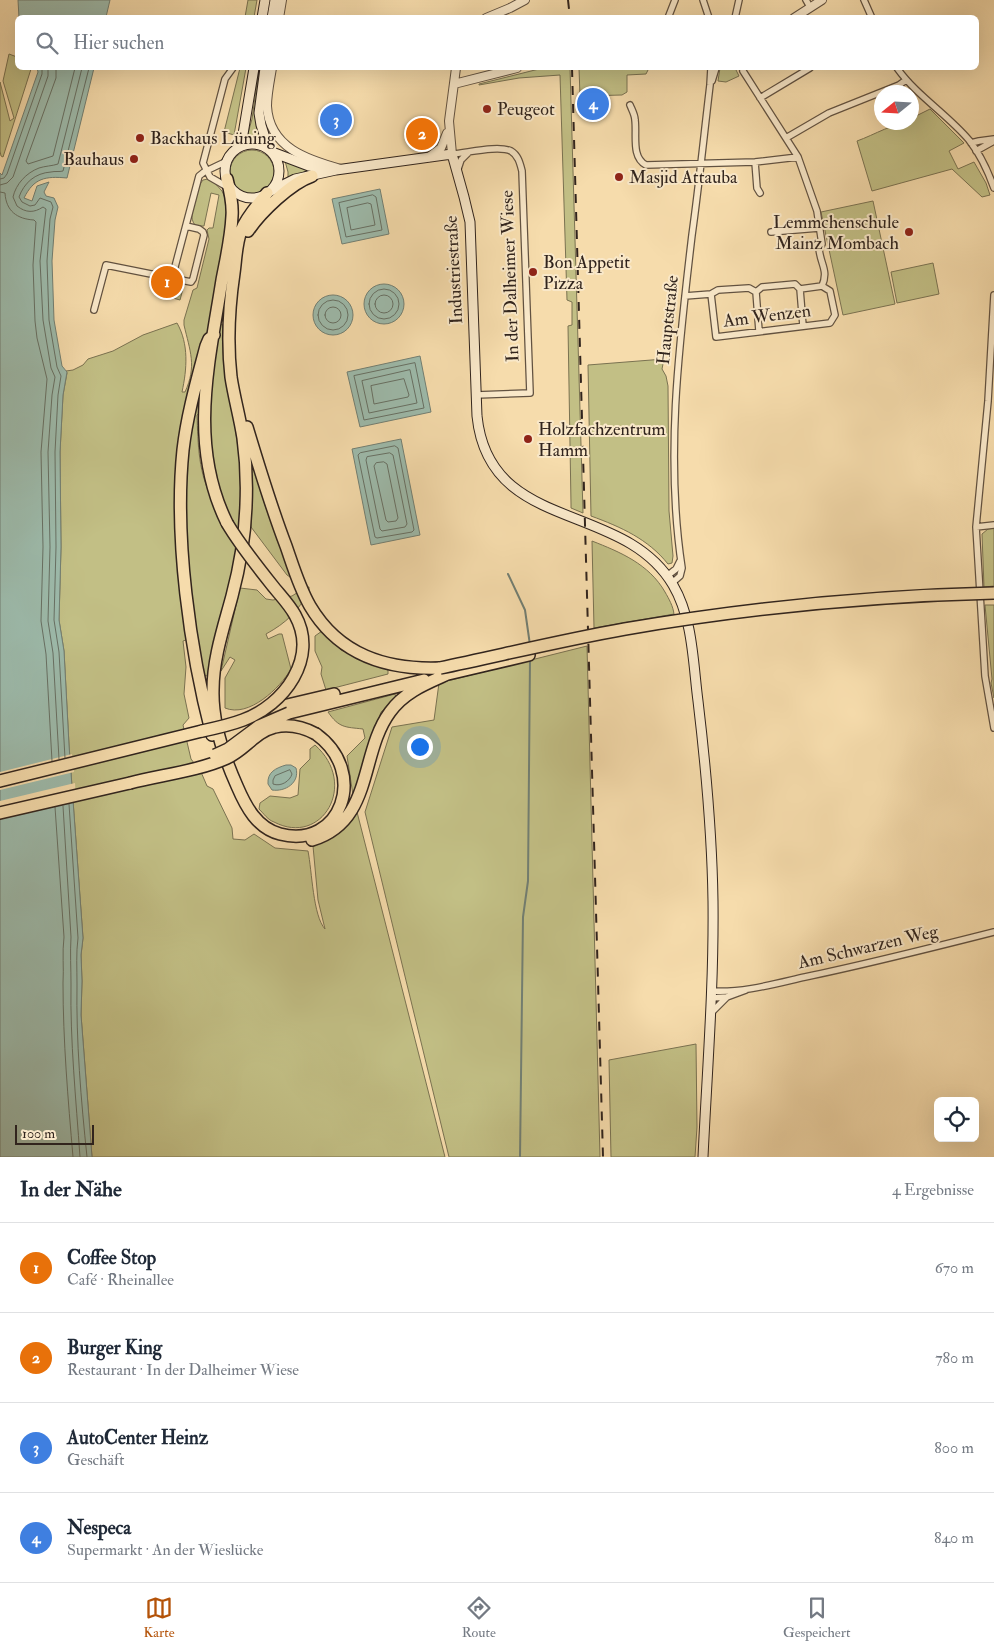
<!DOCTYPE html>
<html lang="de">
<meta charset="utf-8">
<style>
body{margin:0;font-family:"IM FELL Double Pica",serif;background:#f2f2f3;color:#1f2937}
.controls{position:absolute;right:15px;bottom:15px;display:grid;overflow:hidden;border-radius:8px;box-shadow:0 5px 20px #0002}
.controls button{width:45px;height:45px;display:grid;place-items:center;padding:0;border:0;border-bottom:1px solid #e0e1e3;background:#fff;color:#1f2937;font:25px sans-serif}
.compass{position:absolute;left:874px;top:85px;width:45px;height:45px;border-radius:50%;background:#fff;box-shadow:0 5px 20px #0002;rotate:252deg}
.scale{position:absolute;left:15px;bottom:12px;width:79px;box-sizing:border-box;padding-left:5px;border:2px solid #31241d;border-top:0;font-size:14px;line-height:18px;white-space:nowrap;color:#31241d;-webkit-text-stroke:4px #f9e8c9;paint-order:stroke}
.you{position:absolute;left:419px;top:746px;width:18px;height:18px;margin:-12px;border:4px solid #fff;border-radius:50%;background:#1a73e8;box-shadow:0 0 0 8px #1a73e833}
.badge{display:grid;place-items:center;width:32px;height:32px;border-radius:50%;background:#b45309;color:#fff;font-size:16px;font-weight:700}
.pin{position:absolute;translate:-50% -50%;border:2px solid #fff;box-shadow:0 1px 5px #0006}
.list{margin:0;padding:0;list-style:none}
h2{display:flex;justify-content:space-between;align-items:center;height:65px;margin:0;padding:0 20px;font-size:21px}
h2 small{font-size:16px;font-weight:400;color:#747a83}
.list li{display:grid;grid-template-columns:32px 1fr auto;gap:15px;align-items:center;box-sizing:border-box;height:90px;padding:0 20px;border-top:1px solid #e0e1e3}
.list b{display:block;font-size:19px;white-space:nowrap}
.list p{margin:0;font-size:16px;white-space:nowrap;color:#747a83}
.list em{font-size:16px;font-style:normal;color:#747a83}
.icon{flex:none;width:28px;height:28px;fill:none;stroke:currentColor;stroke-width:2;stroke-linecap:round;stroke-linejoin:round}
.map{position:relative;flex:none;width:994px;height:1157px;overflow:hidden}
.search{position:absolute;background:#fff;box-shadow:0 5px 20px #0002;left:15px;right:15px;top:15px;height:55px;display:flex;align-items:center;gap:12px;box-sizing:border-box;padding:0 18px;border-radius:8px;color:#747a83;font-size:19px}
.sheet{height:425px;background:#fff}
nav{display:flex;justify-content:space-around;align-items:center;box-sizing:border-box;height:70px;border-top:1px solid #e0e1e3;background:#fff;font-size:14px;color:#747a83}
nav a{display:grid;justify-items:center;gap:2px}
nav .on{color:#b45309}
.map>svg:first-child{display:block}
.green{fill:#c2bf85;stroke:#7a7251}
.water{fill:#9dbbac;stroke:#727f73}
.pier{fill:#f6dcac}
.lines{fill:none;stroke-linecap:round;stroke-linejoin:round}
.shore{stroke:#677064;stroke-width:1}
.stream{stroke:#727f73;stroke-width:2}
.minor-casing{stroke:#625241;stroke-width:8}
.tertiary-casing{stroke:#625241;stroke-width:10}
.secondary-casing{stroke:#31241d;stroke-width:11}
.motorway-casing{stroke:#31241d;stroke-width:14}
.minor{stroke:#f9e8c9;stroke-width:5.5}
.tertiary{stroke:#f9e8c9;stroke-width:8}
.secondary{stroke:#f9e8c9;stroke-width:9}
.motorway{stroke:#f6dcac;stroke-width:11}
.rail{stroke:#31241d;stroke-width:2;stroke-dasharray:9 9;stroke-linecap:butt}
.motorway-bridge-casing{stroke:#31241d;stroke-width:14;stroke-linecap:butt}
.motorway-bridge{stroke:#f6dcac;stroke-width:11}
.poi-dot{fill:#8f2418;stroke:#f9e8c9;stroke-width:2}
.labels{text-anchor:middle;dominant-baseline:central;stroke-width:4;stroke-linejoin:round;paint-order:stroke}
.poi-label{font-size:18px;fill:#31241d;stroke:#f9e8c9;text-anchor:start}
.street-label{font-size:18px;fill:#31241d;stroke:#f9e8c9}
</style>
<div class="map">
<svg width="994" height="1157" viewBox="0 0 994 1157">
<rect width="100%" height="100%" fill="#f6dcac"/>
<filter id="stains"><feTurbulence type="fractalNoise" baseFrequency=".004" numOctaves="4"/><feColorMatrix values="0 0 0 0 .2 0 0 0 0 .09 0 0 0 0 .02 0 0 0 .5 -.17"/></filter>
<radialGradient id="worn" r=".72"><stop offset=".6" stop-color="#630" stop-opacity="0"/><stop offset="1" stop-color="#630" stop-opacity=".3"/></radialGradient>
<path class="green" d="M248,0h9l-3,17h-9z
M9,54l8,3 1,11 13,1 -28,88 -2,-1 -1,-5v-69l10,39 4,-3 -11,-37z
M240,68h6l-12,67 -10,-3z
M259,68l-4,42 6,28 -14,-1 5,-18z
M543,68h27l13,445 -12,-5v-4l-3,-178 4,-1v-23l-5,-2 -7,-225 -41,3 -40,7v-1z
M579,68h70l-3,6 -19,1v17l-5,3 -39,1h-3z
M720,68h15l4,8 -13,6 -8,-1z
M930,109l34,34 -15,8 9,18 16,-7 12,21 4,12 -8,2 -30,-28 -80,22 -15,-50c17,-6 38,-19 55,-19v-4z
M230 172a22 22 0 1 1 44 0a22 22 0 1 1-44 0Z
M285,161l33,10 -30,8v-7z
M208,179l5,2 9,10 6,14 -3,38 -5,18 -11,66 -26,101 6,211 -6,2 3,26 -2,27 5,24 -6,7 8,34 10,13 6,14 6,3 19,39 1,11 12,1 9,-6 21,14 33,3c4,20 5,65 17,78l-7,-29 -5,-54 16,-8 28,-26 88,345h-353l-11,-142 1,-34 -1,-26 2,-17 -3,-41 -11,-152 -5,-94 -5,-31 2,-73 -1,-95 3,-57 4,-22 -1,-2 7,-1 10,-5 5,-6 25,-8 30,-16 34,-12c12,21 10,46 5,69h3c12,-26 5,-41 -1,-67v-5l9,-30 4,-2 12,-49 -2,-9 2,-2h4l6,-33 -8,-2 -7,33h-8c-10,-9 1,-30 4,-42l3,-4z
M873,201l22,103 -52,11 -22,-103z
M933,263l6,31 -42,9 -6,-31z
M169,282l15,3 -4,15 -14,-4z
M219,324l4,1v27l3,29 9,45 8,58 -5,69 -28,120 -3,3 -3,-1 -13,-73 -8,-77 7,-102 11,-50 -1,40 -3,2c1,28 1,61 17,86 5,8 13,14 18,20l-4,-6 -20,-61 1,-56z
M664,359l-2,10 4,7 2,10 1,125 4,45 -1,7 -4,1c-20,-25 -47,-37 -77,-48l-3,-151z
M253,465l12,40 31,76 -9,-6 -36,-48 -2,-61z
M994,528v58l-10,1 -2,-53 6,-5z
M592,541c28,11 57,23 73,51 4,7 8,14 9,22l-80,14z
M306,587h3v3c-10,21 -23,33 -43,44l2,5 11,-5h3l9,35c-11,19 -42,49 -66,39v-30l10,-18 -5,-3 -9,14 19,-83 17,2 9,9 7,1 19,-4z
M985,605h9v93l-3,-15 1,-4z
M322,631l19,19 47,20v4l-62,16 -5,-16 1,-7 -7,-16v-15z
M587,646l13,511h-151l-84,-345 27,-85 42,-7 5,-37z
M395,694l1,4 -15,14 -28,83 -6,-39 18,-18 -2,-9c-18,-2 -24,-1 -35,-17z
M315,745c44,39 7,102 -41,77 -6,-2 -10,-8 -15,-13l1,-6 10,-7 20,2 8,-3 2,-26 10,-10v-10z
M696,1044l1,83 -2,30h-84l-2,-97z"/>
<path class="water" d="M18,0h92l-4,17 -87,1z
M37,68h57l-27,110c-22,-2 -33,0 -43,20l8,3 5,-15 12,-4 -5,10 2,4 8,2 4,9 -3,13 -3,41 2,59 8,46 5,6 -4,23 -3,57 1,95 -2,73 5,31 5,94 11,152 3,41 -2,17 1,26 -1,34 11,142h-92v-984l2,2 36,-103z
M380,189l9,45 -47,10 -10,-45z
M364 304a20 20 0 1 1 40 0a20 20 0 1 1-40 0Z
M313 315a20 20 0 1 1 40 0a20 20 0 1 1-40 0Z
M420,356l11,56 -71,15 -13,-55z
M401,439l19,96 -49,10 -19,-96z
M286,765h5l5,3c4,15 -11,24 -24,22l-4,-6c-1,-12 8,-16 18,-19z"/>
<path class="pier" d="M72,754l2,18 -74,18v-18z
M75,783l1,17 -76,18v-17z"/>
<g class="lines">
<path class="shore" d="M56,68v10l-30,83 2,3 25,-8 22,-88
M0,179l4,-1 3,-4 35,-100v-6
M0,185l7,-2 6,-6 35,-101v-8
M0,192l5,1c1,18 12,26 29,27l2,2 -3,43 2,56 2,17 10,41 -6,73 2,95 -2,74 5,33 6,107
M373,195l3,2 6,33 -36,7 -7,-34z
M368,203l3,1 4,21 -24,5 -4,-22z
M369 304a15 15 0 1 1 30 0a15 15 0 1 1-30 0Z
M375 304a9 9 0 1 1 18 0a9 9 0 1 1-18 0Z
M318 315a15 15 0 1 1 30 0a15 15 0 1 1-30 0Z
M325 315a8 8 0 1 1 16 0a8 8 0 1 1-16 0Z
M415,363l9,45 -60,12 -10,-44z
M410,370l7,33 -48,10 -7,-32z
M404,379l5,16 -1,2 -34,7 -3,-18z
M395,446l3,2 16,82 -2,2 -35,6 -2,-1 -17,-82 2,-2z
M390,453l3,2 14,69 -2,3 -23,4 -2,-2 -14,-69 1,-3z
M384,462l3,2 11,54 -2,3 -8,1 -2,-2 -12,-54 2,-3z
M65,758l-6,-106 -5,-32 2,-73 -1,-95 3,-57 3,-19 -4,-9 -8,-47 -2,-59 3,-42 3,-12 -2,-5 -11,-4 -5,7 -5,1 -8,-4 -3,-5c5,-14 16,-24 32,-25 4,-1 8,0 12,-1l26,-103
M59,759l-6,-106 -5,-32 2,-74 -2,-95 4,-57 3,-18 -4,-9 -8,-48 -3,-59 6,-52 -3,-2c-9,6 -17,6 -26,-1l-4,-9c3,-13 13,-24 26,-29 6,-2 13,-2 19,-4l24,-96
M290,770l2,4c-2,7 -11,13 -19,10v-4l2,-4z
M69,804l9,134c-2,15 -1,30 -1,46 -1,57 4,116 10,173
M63,806l8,131c-1,16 0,31 0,47 -1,57 5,115 9,173
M55,807l9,130c-2,16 0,31 -1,46 0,58 5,116 10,174"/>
<path class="stream" d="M508,574l17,36 5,35
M520,1157l3,-240 5,-36 2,-222"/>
<defs>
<path id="minor" d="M703,0l6,18
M806,0l4,7
M864,0l8,18
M668,18l7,-18
M735,18l4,-18
M233,68l-8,11 -22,84 7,14 26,15
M897,68c20,28 50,46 72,72 11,14 19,31 25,48
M712,81l4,-13
M760,98l50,-30
M630,105c2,5 5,10 5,15 2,15 -4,37 11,45l109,-3 43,-5
M786,138l43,-25 70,-28 7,-5
M971,143l8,-2 15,-2
M976,151l18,-10
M452,154c15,-1 46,-9 59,-3 7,4 9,12 11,20l8,222 -54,2
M755,162l2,26 3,5
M458,169l3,-9 7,-7
M771,232l48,-4
M172,278l27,-102 5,-4 23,-11
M800,289l3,37
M756,292l3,39
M711,294l5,43 114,-14 5,-8 -5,-24 -8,-5c7,-16 -2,-22 -3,-38l3,-4 -5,-33 -19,-54 -55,-86
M994,295l-6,106 -12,126 9,149 9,52
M685,296l26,-2 7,-4 31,-2 7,4 6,-5 33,-3 5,5 22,-3
M94,310l12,-45 85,17 2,-3 11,-44 -1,-3 -4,-3 -13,-3
M976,527l18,-2
M667,576l9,-7 4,-8
M672,583l8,-7 2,-8c-17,-111 -3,-223 10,-333 7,-50 12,-100 18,-150l1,-17
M711,991c32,2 63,-7 94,-14 63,-13 126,-29 189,-45
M711,998l16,-1 19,-7
M711,1013l16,-16"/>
<path id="tertiary" d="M279,18l3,-18
M486,18l24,-10 15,-8
M794,18l28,-18
M272,68c-2,12 -5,26 -5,38 2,42 41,54 74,63
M454,84l63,-16
M452,154l-3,-33 7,-53
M429,157l12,-9 6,-15"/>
<path id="secondary" d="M262,18l3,-18
M272,18l3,-18
M265,68l-6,45 2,12 8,25
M225 171a27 27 0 1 1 54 0a27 27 0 1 1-54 0Z
M238,148l5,-14 11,-66
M272,152l37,14 19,3
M269,192l26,-13 41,-9 116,-16 12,43 6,25 7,194c12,118 146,84 196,169 20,34 20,78 25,116 8,67 14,133 15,200 1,85 -6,171 -10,256"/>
<path id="motorway" d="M227,179c3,12 6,25 5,37 -1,22 -6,43 -10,64 -13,83 -34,164 5,243
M267,193c-9,12 -21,24 -26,38 -5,13 -5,28 -7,42 -5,34 -7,69 -3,104 3,20 9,41 12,61 3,22 4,45 3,67 -1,31 -6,61 -14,91 -8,30 -19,62 -19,94 -1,32 11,67 24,96 9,21 20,42 43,48 61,16 89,-62 36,-100
M248,231c13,-19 43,-48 64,-55
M247,427c12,40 24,80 39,119 7,20 13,41 24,60 29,49 76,64 130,62
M444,675l85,-20
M289,713l135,-33
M256,717l27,-11 51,-12
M212,735c-22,-84 -38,-198 -29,-285 4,-35 14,-70 23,-104l3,-7 5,-4
M0,781l202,-50
M0,813l130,-30
M312,840c62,-19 47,-86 78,-128 15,-21 38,-29 60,-39"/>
</defs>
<use href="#minor" class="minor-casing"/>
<use href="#tertiary" class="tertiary-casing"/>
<use href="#secondary" class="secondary-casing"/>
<use href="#motorway" class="motorway-casing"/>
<use href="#minor" class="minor"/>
<use href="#tertiary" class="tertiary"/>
<use href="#secondary" class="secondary"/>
<use href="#motorway" class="motorway"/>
<path class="rail" d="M568,0l2,18
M572,68l31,1089"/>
<defs>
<path id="motorway-bridge" d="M440,668c62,-13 123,-28 185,-39 122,-21 245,-33 369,-36
M202,731c14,-3 28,-6 41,-11 41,-15 76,-62 52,-105 -6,-11 -16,-21 -23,-30 -16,-20 -32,-40 -45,-62
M215,755l13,-6 31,-23 30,-13
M130,783c31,-8 68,-12 97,-25 18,-8 28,-26 48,-31 14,-3 28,0 41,7"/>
</defs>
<use href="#motorway-bridge" class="motorway-bridge-casing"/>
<use href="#motorway-bridge" class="motorway-bridge"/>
</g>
<g class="poi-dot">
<circle cx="487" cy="109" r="5"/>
<circle cx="140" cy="138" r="5"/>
<circle cx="134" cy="159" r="5"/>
<circle cx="619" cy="177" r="5"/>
<circle cx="909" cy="232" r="5"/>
<circle cx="533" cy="272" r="5"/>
<circle cx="528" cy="439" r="5"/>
</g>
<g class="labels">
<g class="poi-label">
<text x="497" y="109">Peugeot</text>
<text x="150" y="138">Backhaus Lüning</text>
<text x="124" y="159" text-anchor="end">Bauhaus</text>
<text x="629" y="177">Masjid Attauba</text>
<text x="899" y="222" text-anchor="end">Lemmchenschule<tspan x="899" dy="21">Mainz Mombach</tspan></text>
<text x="543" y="262">Bon Appetit<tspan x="543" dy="21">Pizza</tspan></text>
<text x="538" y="429">Holzfachzentrum<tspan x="538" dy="21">Hamm</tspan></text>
</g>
<g class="street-label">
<text transform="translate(454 270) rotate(-93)">Industriestraße</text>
<text transform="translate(510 276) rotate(-92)">In der Dalheimer Wiese</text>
<text transform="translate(767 316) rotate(-7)">Am Wenzen</text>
<text transform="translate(668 320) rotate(-84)">Hauptstraße</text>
<text transform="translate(868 947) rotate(-13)">Am Schwarzen Weg</text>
</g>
</g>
<rect width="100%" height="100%" filter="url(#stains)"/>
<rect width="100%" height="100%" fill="url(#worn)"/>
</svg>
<div class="controls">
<button><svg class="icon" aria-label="locate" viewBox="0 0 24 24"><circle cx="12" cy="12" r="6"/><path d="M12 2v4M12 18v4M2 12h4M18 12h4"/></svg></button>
</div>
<svg class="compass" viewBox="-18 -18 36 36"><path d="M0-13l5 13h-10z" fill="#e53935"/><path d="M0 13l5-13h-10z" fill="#747a83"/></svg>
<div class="scale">100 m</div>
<div class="you"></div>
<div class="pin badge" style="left:167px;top:282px;background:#e8710a">1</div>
<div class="pin badge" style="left:422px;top:134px;background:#e8710a">2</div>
<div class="pin badge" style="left:336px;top:120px;background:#3f7fe0">3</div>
<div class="pin badge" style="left:593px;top:104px;background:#3f7fe0">4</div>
<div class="search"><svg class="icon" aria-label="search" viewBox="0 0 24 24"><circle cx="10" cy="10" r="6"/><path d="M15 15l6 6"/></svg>Hier suchen</div>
</div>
<section class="sheet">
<h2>In der Nähe<small>4 Ergebnisse</small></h2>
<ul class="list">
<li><span class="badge" style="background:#e8710a">1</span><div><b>Coffee Stop</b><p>Café · Rheinallee</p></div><em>670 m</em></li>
<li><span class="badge" style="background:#e8710a">2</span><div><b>Burger King</b><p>Restaurant · In der Dalheimer Wiese</p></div><em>780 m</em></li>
<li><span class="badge" style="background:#3f7fe0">3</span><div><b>AutoCenter Heinz</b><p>Geschäft</p></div><em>800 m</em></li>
<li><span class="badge" style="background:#3f7fe0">4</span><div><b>Nespeca</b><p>Supermarkt · An der Wieslücke</p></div><em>840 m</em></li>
</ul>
</section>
<nav>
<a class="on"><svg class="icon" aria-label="map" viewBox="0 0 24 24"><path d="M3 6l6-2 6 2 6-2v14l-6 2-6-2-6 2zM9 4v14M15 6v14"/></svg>Karte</a>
<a><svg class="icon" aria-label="directions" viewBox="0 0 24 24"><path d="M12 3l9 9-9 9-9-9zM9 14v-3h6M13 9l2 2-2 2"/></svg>Route</a>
<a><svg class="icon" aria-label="saved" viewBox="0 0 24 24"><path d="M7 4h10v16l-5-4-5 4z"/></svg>Gespeichert</a>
</nav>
